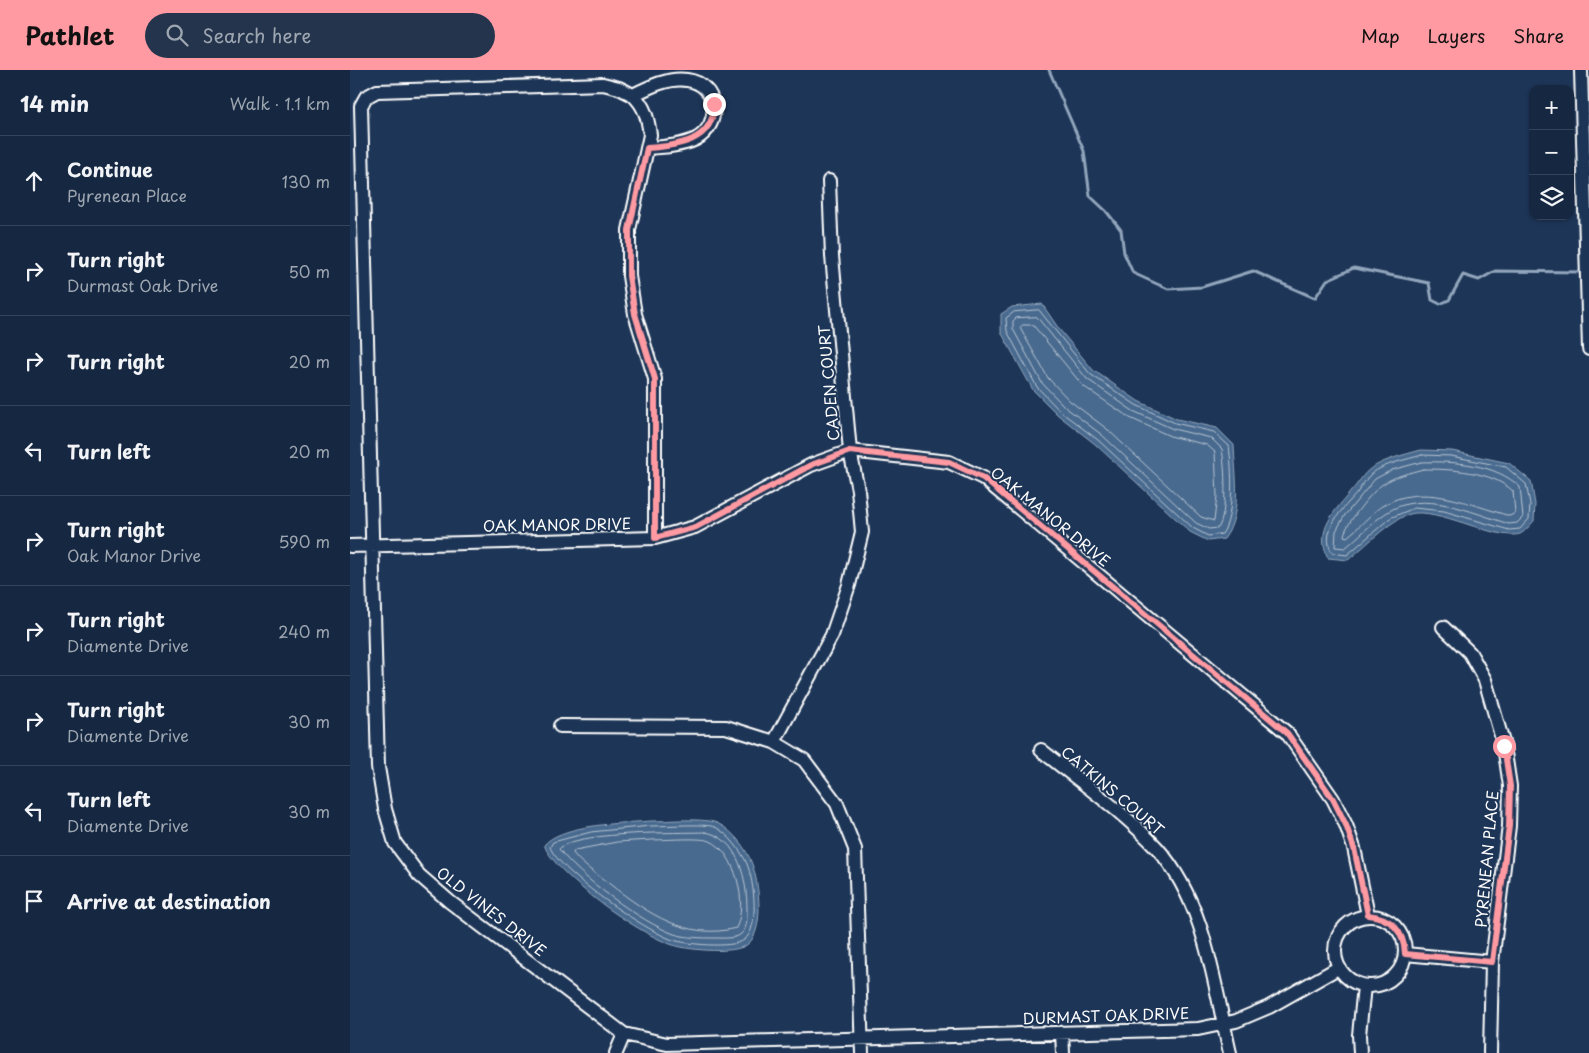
<!DOCTYPE html>
<meta charset="utf-8">
<style>
body{margin:0;font-family:"Playpen Sans",sans-serif;background:#23344c;color:#f1f3f6}
.controls{position:absolute;right:15px;top:15px;display:grid;overflow:hidden;border-radius:10px;box-shadow:0 1px 4px #0004}
.controls button{width:45px;height:45px;display:grid;place-items:center;padding:0;border:0;border-bottom:1px solid #35445a;background:#162841;color:#f1f3f6;font:25px sans-serif}
.stop{position:absolute;width:15px;height:15px;margin:-11px;border:4px solid #ff9aa2;border-radius:50%;background:#fff}
.stop.end{background:#ff9aa2;border-color:#fff;box-shadow:0 1px 5px #0008}
.list{margin:0;padding:0;list-style:none}
h2{display:flex;justify-content:space-between;align-items:center;height:65px;margin:0;padding:0 20px;font-size:21px}
h2 small{font-size:16px;font-weight:400;color:#9ea6b1}
.list li{display:grid;grid-template-columns:32px 1fr auto;gap:15px;align-items:center;box-sizing:border-box;height:90px;padding:0 20px;border-top:1px solid #35445a}
.list b{display:block;font-size:19px;white-space:nowrap}
.list p{margin:0;font-size:16px;white-space:nowrap;color:#9ea6b1}
.list em{font-size:16px;font-style:normal;color:#9ea6b1}
.icon{flex:none;width:28px;height:28px;fill:none;stroke:currentColor;stroke-width:2;stroke-linecap:round;stroke-linejoin:round}
.map{position:relative;flex:none;width:1239px;height:983px;overflow:hidden}
header{display:flex;align-items:center;gap:30px;box-sizing:border-box;height:70px;padding:0 25px;background:#ff9aa2;color:#111}
header strong{font-size:24px}
nav{display:flex;gap:28px;margin-inline-start:auto;font-size:18px}
.search{width:350px;height:45px;background:#23344c;display:flex;align-items:center;gap:12px;box-sizing:border-box;padding:0 18px;border-radius:28px;color:#9ea6b1;font-size:19px}
main{display:flex}
aside{flex:1;background:#162841}
.map>svg:first-child{display:block}
.water{fill:#496b8f;stroke:#92a6bc}
.lines{fill:none;stroke-linecap:round;stroke-linejoin:round}
.shore{stroke:#b6c4d2;stroke-width:1}
.stream{stroke:#92a6bc;stroke-width:3}
.street-casing{stroke:#fff;stroke-width:16}
.street{stroke:#1d3557;stroke-width:12}
.route{stroke:#ff9aa2;stroke-width:6}
.labels{text-anchor:middle;dominant-baseline:central;stroke-width:4;stroke-linejoin:round;paint-order:stroke}
.street-label{font-size:15px;fill:#fff;stroke:#1d3557}
</style>
<header>
<strong>Pathlet</strong>
<div class="search"><svg class="icon" aria-label="search" viewBox="0 0 24 24"><circle cx="10" cy="10" r="6"/><path d="M15 15l6 6"/></svg>Search here</div>
<nav><a>Map</a><a>Layers</a><a>Share</a></nav>
</header>
<main>
<aside>
<h2>14 min<small>Walk · 1.1 km</small></h2>
<ul class="list">
<li><svg class="icon" aria-label="ahead" viewBox="0 0 24 24"><path d="M12 20V5M6 11l6-6 6 6"/></svg><div><b>Continue</b><p>Pyrenean Place</p></div><em>130 m</em></li>
<li><svg class="icon" aria-label="right" viewBox="0 0 24 24"><path d="M7 20v-9h11M14 6l5 5-5 5"/></svg><div><b>Turn right</b><p>Durmast Oak Drive</p></div><em>50 m</em></li>
<li><svg class="icon" aria-label="right" viewBox="0 0 24 24"><path d="M7 20v-9h11M14 6l5 5-5 5"/></svg><div><b>Turn right</b></div><em>20 m</em></li>
<li><svg class="icon" aria-label="left" viewBox="0 0 24 24"><path d="M17 20v-9H6M10 6l-5 5 5 5"/></svg><div><b>Turn left</b></div><em>20 m</em></li>
<li><svg class="icon" aria-label="right" viewBox="0 0 24 24"><path d="M7 20v-9h11M14 6l5 5-5 5"/></svg><div><b>Turn right</b><p>Oak Manor Drive</p></div><em>590 m</em></li>
<li><svg class="icon" aria-label="right" viewBox="0 0 24 24"><path d="M7 20v-9h11M14 6l5 5-5 5"/></svg><div><b>Turn right</b><p>Diamente Drive</p></div><em>240 m</em></li>
<li><svg class="icon" aria-label="right" viewBox="0 0 24 24"><path d="M7 20v-9h11M14 6l5 5-5 5"/></svg><div><b>Turn right</b><p>Diamente Drive</p></div><em>30 m</em></li>
<li><svg class="icon" aria-label="left" viewBox="0 0 24 24"><path d="M17 20v-9H6M10 6l-5 5 5 5"/></svg><div><b>Turn left</b><p>Diamente Drive</p></div><em>30 m</em></li>
<li><svg class="icon" aria-label="arrive" viewBox="0 0 24 24"><path d="M6 21V4h12l-3 4 3 4H6"/></svg><div><b>Arrive at destination</b></div></li>
</ul>
</aside>
<div class="map">
<svg width="1239" height="983" viewBox="0 0 1239 983">
<rect width="100%" height="100%" fill="#1d3557"/>
<filter id="ink" filterUnits="userSpaceOnUse"><feTurbulence type="fractalNoise" baseFrequency=".02" numOctaves="2"/><feDisplacementMap in="SourceGraphic" scale="10" xChannelSelector="R" yChannelSelector="G"/><feConvolveMatrix kernelMatrix="1 2 1 2 8 2 1 2 1" color-interpolation-filters="sRGB"/></filter>
<g filter="url(#ink)">
<path class="water" d="M692,234l17,25 34,41 45,31 39,18 40,9 17,17c1,30 9,69 -10,94l-16,2 -18,-9 -95,-88 -37,-29 -25,-25 -32,-58v-18l11,-7z
M1071,380l31,1 57,12 22,18 4,23 -1,17c-4,4 -9,11 -14,13 -21,7 -75,-23 -104,-21 -21,1 -51,34 -68,47l-20,-2c-14,-28 7,-47 24,-68 6,-6 11,-16 18,-21 15,-10 33,-14 51,-19z
M301,751c16,0 55,-4 68,3 14,7 28,25 33,40 7,18 14,71 -7,82 -14,8 -60,4 -75,-2 -32,-11 -114,-68 -126,-99 17,-21 81,-22 107,-24z"/>
<g class="lines">
<path class="shore" d="M689,240l51,64 46,31 39,18 39,9 15,14c3,22 6,70 -7,88l-14,2 -15,-8 -95,-88 -37,-28 -24,-25 -30,-56 -1,-13 8,-6z
M687,247l50,62 46,32 40,18 38,9 11,11c3,17 6,65 -4,79l-9,1 -13,-6 -94,-88 -37,-28 -23,-24 -29,-54v-8l3,-3z
M673,255h10l50,61 47,32 40,18 37,9 8,7 2,44 -3,25 -13,-4 -94,-88 -37,-28 -22,-23 -28,-50z
M1072,385l29,1 55,11 20,17 4,20 -1,15 -9,10 -11,1 -65,-19 -30,-3 -24,10 -43,37 -15,-2c-13,-23 12,-45 25,-60 4,-6 9,-14 14,-19 14,-11 35,-14 51,-19z
M1072,392c33,-1 74,2 98,25l3,30 -6,6 -8,1c-37,-11 -86,-36 -123,-11 -14,9 -27,24 -41,35l-10,-1 1,-16 9,-16 30,-36 17,-9z
M1073,399c29,0 68,2 90,22l2,22 -5,3c-40,-11 -88,-35 -128,-10 -12,8 -23,22 -35,31l-3,-1c0,-10 29,-46 39,-52 12,-8 26,-11 40,-15z
M301,756c15,0 53,-3 64,1 13,6 27,25 32,37 7,17 13,65 -3,76 -12,9 -58,4 -71,0 -27,-9 -114,-68 -123,-93l3,-5 38,-10z
M355,762c34,5 42,49 42,77 0,7 1,19 -6,25 -5,5 -18,4 -25,4 -14,0 -29,0 -42,-4 -31,-11 -96,-58 -115,-85 15,-18 120,-16 146,-17z
M302,770c11,0 50,-3 58,1 26,11 38,64 26,87 -48,13 -89,-15 -125,-43 -13,-10 -28,-19 -38,-32l2,-3 42,-8z"/>
<path class="stream" d="M699,0l35,81 6,45 16,15 15,19 3,23 9,20 35,16 34,-2 51,-16 62,27 12,-18 27,-12 75,15 3,17 8,4 9,-4 14,-25 16,5 16,-9 88,1"/>
<defs>
<path id="street" d="M1231,0l8,279
M283,25l-14,-7 -16,-4 -226,7 -11,6 -5,9 17,661 7,42 10,34 24,32 31,27 174,132 43,10 531,-15 38,-8 33,-14 69,-39
M297,78c15,-1 35,-2 49,-9 26,-14 23,-55 -9,-59 -18,-3 -38,7 -54,15 12,11 15,24 17,40l-21,95v46l6,38 20,65v159
M0,476l305,-8 40,-11 116,-62 39,-14 99,11 34,16 304,255 46,66 13,26 8,23 14,67
M1093,557l27,26 15,27 19,66 6,40 -1,40 -17,136 -2,91
M210,656l166,1 48,15 30,18 33,44 18,45 7,204
M424,672l58,-107 17,-50 13,-53 -4,-42 -8,-39 -18,-195 -3,-75
M691,680c38,31 83,62 116,98 49,55 57,137 73,205
M985 881a35 35 0 1 1 70 0a35 35 0 1 1-70 0Z
M1055,884l87,8
M712,963l1,20
M266,983l8,-19
M1010,983l-1,-18 5,-49"/>
</defs>
<use href="#street" class="street-casing"/>
<use href="#street" class="street"/>
</g>
</g>
<g class="lines" filter="url(#ink)">
<path class="route" d="M364,34c0,38 -37,42 -67,44l-18,82v46l6,38 20,65v159l41,-11 115,-62 39,-14 99,11 34,16 304,255 46,66 13,26 8,23 14,67c23,2 36,16 37,39l87,8 17,-136 1,-40 -6,-40"/>
</g>
<g class="labels">
<g class="street-label">
<text transform="translate(478 313) rotate(-95)">CADEN COURT</text>
<text transform="translate(701 446) rotate(39)">OAK MANOR DRIVE</text>
<text transform="translate(207 454) rotate(-1)">OAK MANOR DRIVE</text>
<text transform="translate(763 720) rotate(40)">CATKINS COURT</text>
<text transform="translate(1136 789) rotate(-85)">PYRENEAN PLACE</text>
<text transform="translate(142 841) rotate(38)">OLD VINES DRIVE</text>
<text transform="translate(756 945) rotate(-2)">DURMAST OAK DRIVE</text>
</g>
</g>
</svg>
<div class="controls">
<button>+</button>
<button>−</button>
<button><svg class="icon" aria-label="layers" viewBox="0 0 24 24"><path d="M12 4l9 5-9 5-9-5zM3 14l9 5 9-5"/></svg></button>
</div>
<div class="stop" style="left:1154px;top:676px"></div>
<div class="stop end" style="left:364px;top:34px"></div>
</div>
</main>
